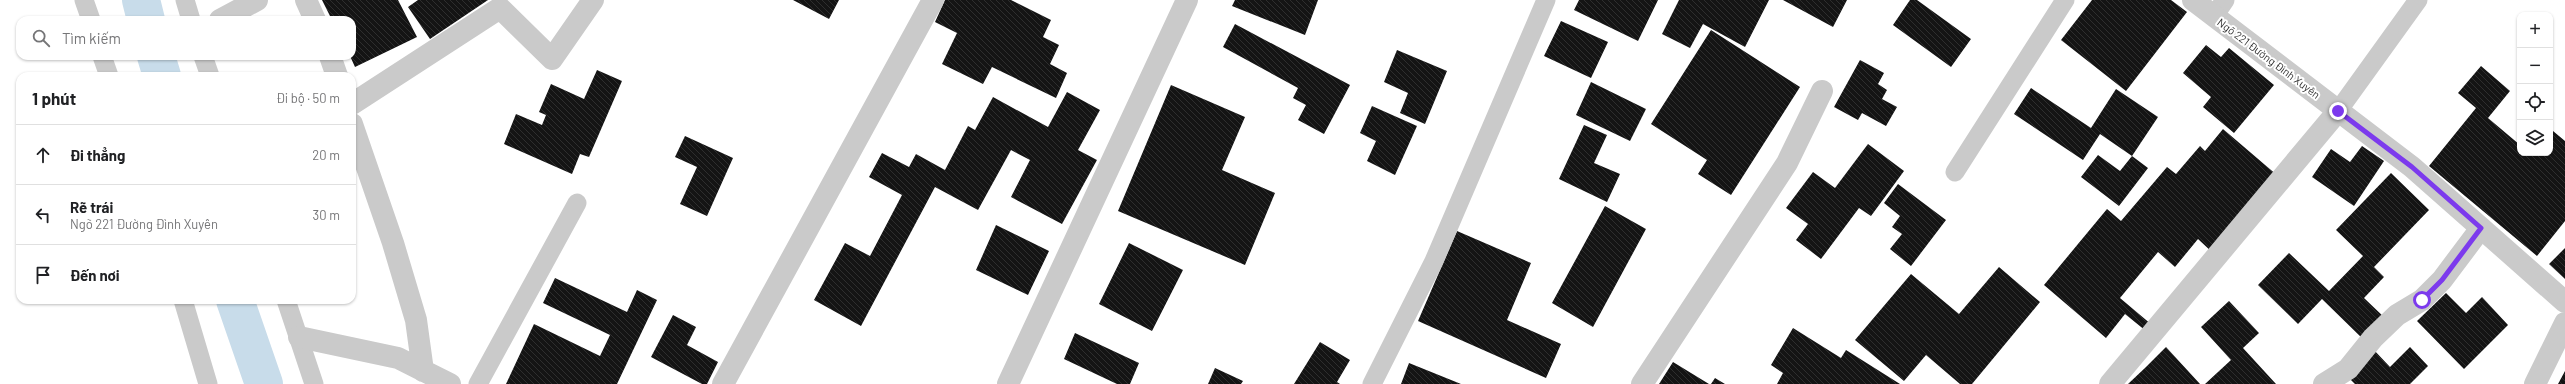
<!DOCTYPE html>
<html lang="vi">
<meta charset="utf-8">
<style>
body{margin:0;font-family:Barlow,sans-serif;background:#f2f2f2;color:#202124}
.controls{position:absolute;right:12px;top:12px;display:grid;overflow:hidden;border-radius:8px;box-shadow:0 1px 3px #0004}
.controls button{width:36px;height:36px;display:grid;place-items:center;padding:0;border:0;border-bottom:1px solid #e0e0e0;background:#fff;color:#202124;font:20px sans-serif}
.stop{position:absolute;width:12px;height:12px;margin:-9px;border:3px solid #7c3aed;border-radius:50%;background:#fff}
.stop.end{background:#7c3aed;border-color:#fff;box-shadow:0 1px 4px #0008}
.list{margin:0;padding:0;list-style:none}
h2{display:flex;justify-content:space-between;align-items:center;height:52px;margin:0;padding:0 16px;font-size:17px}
h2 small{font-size:13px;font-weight:400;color:#757577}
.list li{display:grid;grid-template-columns:26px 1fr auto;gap:12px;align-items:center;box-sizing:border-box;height:60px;padding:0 16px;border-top:1px solid #e0e0e0}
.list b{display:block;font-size:15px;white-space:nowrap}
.list p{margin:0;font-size:13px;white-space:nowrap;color:#757577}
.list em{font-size:13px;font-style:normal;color:#757577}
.icon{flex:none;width:22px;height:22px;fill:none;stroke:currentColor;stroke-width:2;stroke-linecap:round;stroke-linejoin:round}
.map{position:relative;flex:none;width:2565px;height:384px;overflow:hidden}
.search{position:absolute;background:#fff;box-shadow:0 1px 3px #0004;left:16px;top:16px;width:340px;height:44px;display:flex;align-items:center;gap:10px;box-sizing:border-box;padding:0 14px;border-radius:12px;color:#757577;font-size:15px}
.panel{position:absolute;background:#fff;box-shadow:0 1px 3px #0004;left:16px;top:72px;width:340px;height:232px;border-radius:12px}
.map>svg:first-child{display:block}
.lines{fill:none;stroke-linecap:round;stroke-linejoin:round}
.canal{stroke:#c8dcea;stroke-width:38}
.building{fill:url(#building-back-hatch)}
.service{stroke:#cacaca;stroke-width:19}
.minor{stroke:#cacaca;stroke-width:22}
.tertiary{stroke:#cacaca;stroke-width:22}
.route{stroke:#7c3aed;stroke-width:5}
.labels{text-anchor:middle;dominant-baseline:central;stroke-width:4;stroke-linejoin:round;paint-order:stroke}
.street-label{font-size:11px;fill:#2d2d2d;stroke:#fff}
</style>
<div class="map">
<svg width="2565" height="384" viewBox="0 0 2565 384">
<defs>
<pattern id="building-back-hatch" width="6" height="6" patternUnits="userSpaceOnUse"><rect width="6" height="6" fill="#141414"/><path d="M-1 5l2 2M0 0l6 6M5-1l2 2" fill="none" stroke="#2e2e2e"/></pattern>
</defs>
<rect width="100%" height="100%" fill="#fff"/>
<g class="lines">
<path class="canal" d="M141,0l5,20
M156,56l6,20
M235,300l29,84"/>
</g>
<path class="building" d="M322,0h76l19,37 -62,30 -5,-11h2v-36h-20z
M418,0h70l-58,39 -22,-32z
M793,0h46l-10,19z
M945,0h66l40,20 -8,17 16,8 -9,19 17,9 -11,25 -64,-31 -9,17 -41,-20 15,-31 -22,-11z
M1235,0h83l-13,35 -73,-29z
M1579,0h79l-20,41 -64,-31z
M1679,0h90l-24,47 -42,-23 -13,24 -28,-14z
M1783,0h64l-14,27z
M1910,0h7l54,39 -20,28 -58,-42z
M2092,0h79l16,12 -61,79 -65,-51z
M1561,21l47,21 -17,36 -47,-22z
M1235,24l115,61 -26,49 -26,-14 8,-15 -13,-7 5,-10 -75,-41z
M1711,30l89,57 -69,108 -33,-21 9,-14 -56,-36z
M2206,45l15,12 8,-9 45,37 -40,48 -31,-26 8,-10 -28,-24z
M1397,50l50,21 -22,53 -25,-11 8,-20 -24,-11z
M1860,60l24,13 -6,11 9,6 -5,9 15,8 -11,19 -24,-13 -4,7 -24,-13z
M2481,66l29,25 -22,27 32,27v8l12,2 2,-2h16v-19l3,-3 12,10v80l-28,35 -108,-90 47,-58 -18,-15z
M597,70l25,11 -33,76 -9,-3 -8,20 -68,-30 12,-30 26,11 4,-10 -7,-3 12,-28 33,15z
M1591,82l55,27 -16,32 -54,-26z
M1171,85l74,32 -23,53 53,23 -30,72 -127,-54z
M2031,88l60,40 25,-39 42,28 -26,39 16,12 -29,38 -38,-29 17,-22 22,16 12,-15 -32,-22 -17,26 -69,-46z
M1067,92l33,18 -22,40 19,10 -35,64 -51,-27 19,-37 -19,-10 -33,60 -43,-23 -74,139 -47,-26 31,-57 25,13 32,-61 -33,-18 13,-24 27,14 7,-13 29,16 23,-44 7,4 18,-33 55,30z
M1372,106l45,20 -22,49 -28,-14 9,-20 -16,-8z
M1584,125l23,10 -13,28 26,11 -13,28 -48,-23z
M2223,129l55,47 -65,77 -15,-14 -23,28 -17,-15 -38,46 32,27 -6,6 -21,-17 -19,24 -62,-53 63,-76 14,12 46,-54 9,7 24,-28 5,5z
M685,136l48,22 -26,58 -27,-12 17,-37 -22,-10z
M1868,144l36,27 -33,45 -12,-8 -38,51 -25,-19 12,-16 -22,-16 27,-36 22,16z
M2362,146l22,15 -30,45 -42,-29 19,-28 19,13z
M2391,173l38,37 -55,57 10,10 -20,21 22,21 -21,22 -43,-42 -24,25 -40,-39 31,-32 40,38 34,-35 -27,-26z
M1898,184l48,36 -35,46 -21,-17 12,-15 -10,-7 8,-11 -16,-13z
M1605,206l41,23 -53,98 -41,-24z
M996,225l53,26 -21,44 -52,-25z
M1457,231l74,32 -24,57 54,24 -15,34 -128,-57z
M1129,243l54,27 -31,61 -53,-27z
M2565,248v31l-16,-15z
M1999,267l41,35 -68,82h-12l-34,-29 -22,26 -49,-41 56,-66 48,40z
M555,278l72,34 10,-22 20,10 -40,84h-111l28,-60 66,32 10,-21 -67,-32z
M2446,293l20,20 16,-16 26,28 -44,44 -47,-48z
M2229,301l30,32 -16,15 33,36h-71l26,-24 -30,-33z
M673,315l23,12 -9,18 31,17 -11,22h-5l-51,-27z
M1793,328l48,30 5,-8 54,34h-123l6,-11 -12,-8z
M1075,333l64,30 -9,21h-13l-53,-25z
M1320,342l30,18 -13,22 3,2h-46z
M2166,347l34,37h-72l18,-17z
M2410,347l18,19 -18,18h-55l-9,-9 27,-26 17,18z
M1673,362l36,22h-50z
M1409,363l52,21h-60z
M1215,368l28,13 -2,3h-33z
M2565,371v13h-7z
M1715,378l10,6h-14z"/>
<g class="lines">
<path class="service" d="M84,0l7,20
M185,0l6,20
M2214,16l11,-16
M102,56l7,20
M203,56l7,20
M2338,111l80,-111
M1955,172l110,-172
M183,300l25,84
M286,300l28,84
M478,384l99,-181
M1372,384l62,-123 112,-261"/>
<path class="minor" d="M306,0l9,20
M220,20l37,-20
M330,56l7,20
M352,104l148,-96 52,51 41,-59
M352,124l41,119 23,77 7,51
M299,337l99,21 52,26
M723,384l210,-384
M1642,384l145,-221 35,-72
M2110,384l228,-273
M2324,384l24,-15 25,-31 24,-23 25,-15 20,-20 39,-52
M2535,384l30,-61"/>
<path class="tertiary" d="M2193,0l219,167 153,135
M1008,384l179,-384"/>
</g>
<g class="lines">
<path class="route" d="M2338,111l74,56 69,61 -39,52 -20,20"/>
</g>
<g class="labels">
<g class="street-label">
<text transform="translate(2269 58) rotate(37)">Ngõ 221 Đường Đình Xuyên</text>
</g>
</g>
</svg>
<div class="controls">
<button>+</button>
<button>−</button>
<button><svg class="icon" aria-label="locate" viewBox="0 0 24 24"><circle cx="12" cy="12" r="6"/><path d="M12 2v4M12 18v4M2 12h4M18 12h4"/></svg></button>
<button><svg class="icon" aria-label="layers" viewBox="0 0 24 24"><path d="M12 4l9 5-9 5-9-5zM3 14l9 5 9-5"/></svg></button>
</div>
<div class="stop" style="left:2422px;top:300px"></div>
<div class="stop end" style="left:2338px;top:111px"></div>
<div class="search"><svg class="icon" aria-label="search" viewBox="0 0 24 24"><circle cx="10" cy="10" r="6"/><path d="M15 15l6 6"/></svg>Tìm kiếm</div>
<section class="panel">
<h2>1 phút<small>Đi bộ · 50 m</small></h2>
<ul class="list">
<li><svg class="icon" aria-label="ahead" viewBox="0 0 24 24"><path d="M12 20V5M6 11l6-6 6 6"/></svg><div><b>Đi thẳng</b></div><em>20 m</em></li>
<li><svg class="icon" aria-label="left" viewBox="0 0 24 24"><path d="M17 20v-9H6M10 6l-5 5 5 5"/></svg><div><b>Rẽ trái</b><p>Ngõ 221 Đường Đình Xuyên</p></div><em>30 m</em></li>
<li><svg class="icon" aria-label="arrive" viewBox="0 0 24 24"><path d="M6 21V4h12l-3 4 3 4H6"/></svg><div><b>Đến nơi</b></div></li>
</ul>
</section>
</div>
